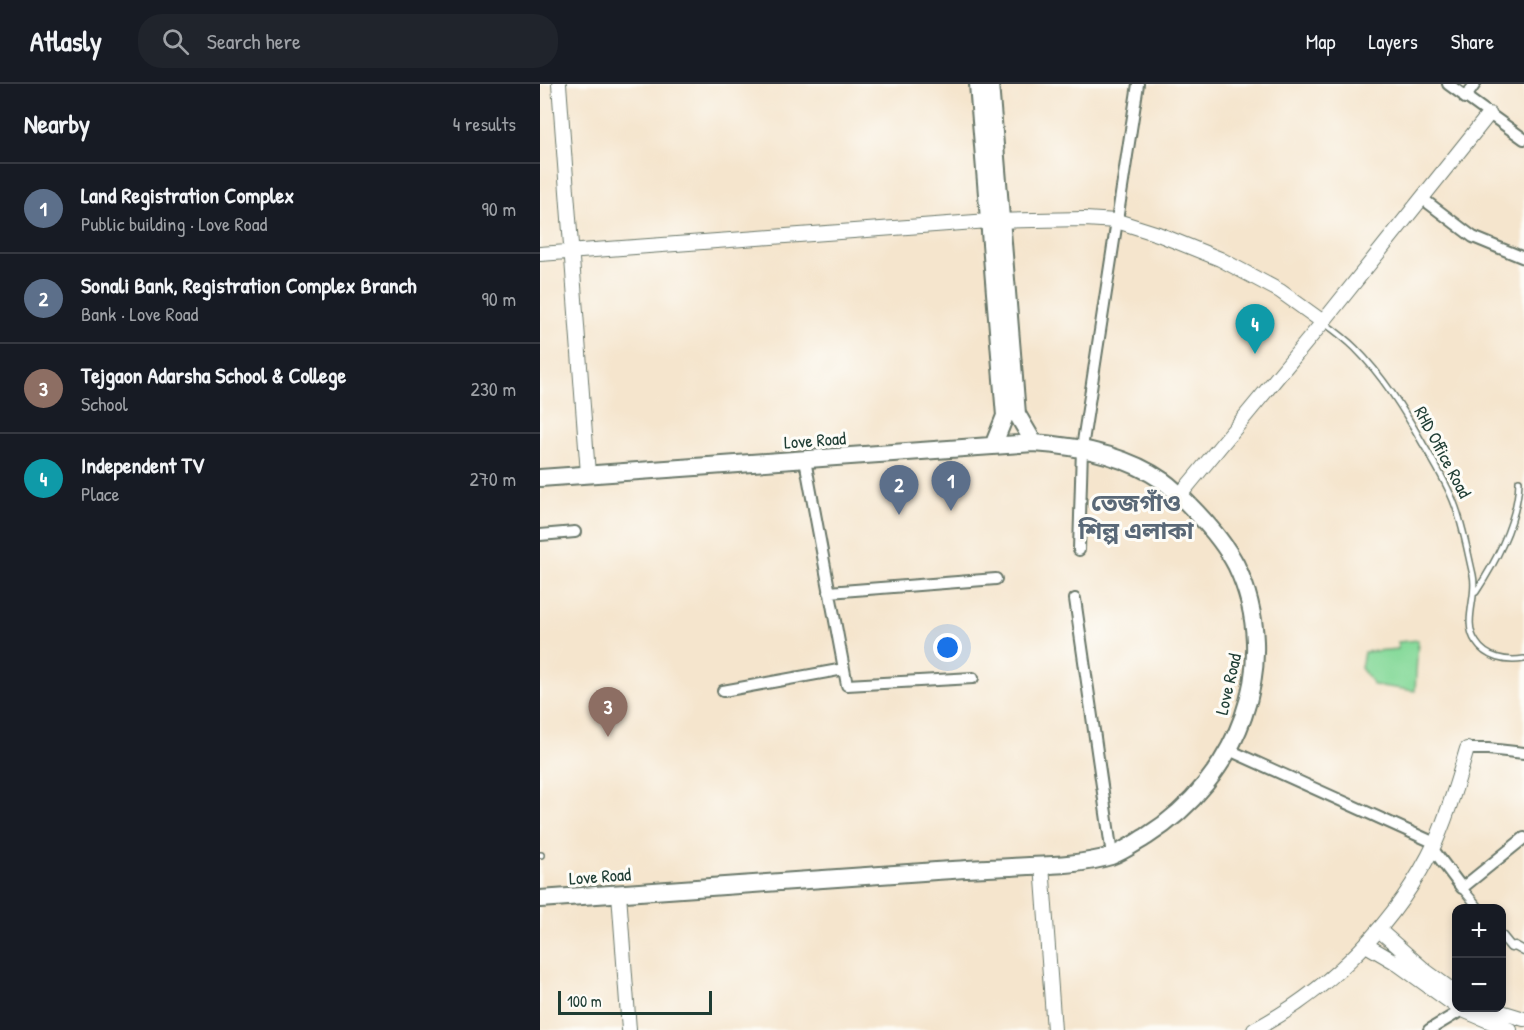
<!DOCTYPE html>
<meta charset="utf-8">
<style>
body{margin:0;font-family:"Patrick Hand","Noto Sans Bengali",sans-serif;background:#20242c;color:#f1f3f6}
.controls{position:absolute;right:18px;bottom:18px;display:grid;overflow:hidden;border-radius:12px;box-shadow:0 3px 9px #0003}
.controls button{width:54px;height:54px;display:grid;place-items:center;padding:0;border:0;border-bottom:2px solid #363941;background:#171b24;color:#f1f3f6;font:30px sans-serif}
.scale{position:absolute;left:18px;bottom:15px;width:154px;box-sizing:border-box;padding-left:6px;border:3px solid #1f3d34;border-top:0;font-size:16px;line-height:21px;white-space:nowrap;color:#1f3d34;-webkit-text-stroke:4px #fdfcf7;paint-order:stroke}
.you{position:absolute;left:408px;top:564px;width:21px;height:21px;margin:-15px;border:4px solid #fff;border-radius:50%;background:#1a73e8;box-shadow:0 0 0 9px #1a73e833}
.badge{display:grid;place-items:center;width:39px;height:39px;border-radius:50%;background:#d1495b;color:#fff;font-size:20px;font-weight:700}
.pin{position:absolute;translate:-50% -50px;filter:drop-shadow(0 2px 3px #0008)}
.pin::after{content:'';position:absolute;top:32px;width:21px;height:18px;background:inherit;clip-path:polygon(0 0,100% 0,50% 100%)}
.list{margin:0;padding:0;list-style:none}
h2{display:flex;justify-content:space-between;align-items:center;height:78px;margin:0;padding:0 24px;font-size:26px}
h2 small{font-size:20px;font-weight:400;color:#9ea1a6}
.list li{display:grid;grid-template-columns:39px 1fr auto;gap:18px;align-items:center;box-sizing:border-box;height:90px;padding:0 24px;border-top:2px solid #363941}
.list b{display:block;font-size:22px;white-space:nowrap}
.list p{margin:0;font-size:20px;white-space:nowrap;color:#9ea1a6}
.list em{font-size:20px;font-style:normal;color:#9ea1a6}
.icon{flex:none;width:33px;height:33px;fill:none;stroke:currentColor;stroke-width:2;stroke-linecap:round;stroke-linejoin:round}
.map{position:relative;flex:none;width:984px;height:946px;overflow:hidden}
header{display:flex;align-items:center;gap:36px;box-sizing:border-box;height:84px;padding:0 30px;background:#171b24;border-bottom:2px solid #363941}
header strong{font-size:28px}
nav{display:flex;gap:33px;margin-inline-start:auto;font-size:21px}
.search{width:420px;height:54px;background:#20242c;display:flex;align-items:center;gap:15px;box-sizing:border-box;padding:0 21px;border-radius:24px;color:#9ea1a6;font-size:22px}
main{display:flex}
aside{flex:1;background:#171b24}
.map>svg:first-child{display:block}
.green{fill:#88da9b;stroke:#548c68;stroke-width:1.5}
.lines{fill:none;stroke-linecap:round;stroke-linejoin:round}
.service-casing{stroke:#6a786a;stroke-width:8}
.pedestrian-casing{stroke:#6a786a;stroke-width:11}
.minor-casing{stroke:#6a786a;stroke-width:14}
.tertiary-casing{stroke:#6a786a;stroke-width:16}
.secondary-casing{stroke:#6a786a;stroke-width:20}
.service{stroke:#fff;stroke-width:5}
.pedestrian{stroke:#fff;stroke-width:8}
.minor{stroke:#fff;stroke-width:10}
.tertiary{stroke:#fff;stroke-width:14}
.secondary{stroke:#fff;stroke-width:16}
.labels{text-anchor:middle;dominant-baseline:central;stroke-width:6;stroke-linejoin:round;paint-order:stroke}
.street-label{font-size:18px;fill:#1f3d34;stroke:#fdfcf7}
.district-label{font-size:24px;font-weight:bold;fill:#596877;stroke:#fdfcf7}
</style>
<header>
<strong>Atlasly</strong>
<div class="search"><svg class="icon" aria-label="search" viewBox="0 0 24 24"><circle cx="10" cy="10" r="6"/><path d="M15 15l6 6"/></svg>Search here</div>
<nav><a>Map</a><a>Layers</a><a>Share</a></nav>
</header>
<main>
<aside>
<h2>Nearby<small>4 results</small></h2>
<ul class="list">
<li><span class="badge" style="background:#5c6f8a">1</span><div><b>Land Registration Complex</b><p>Public building · Love Road</p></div><em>90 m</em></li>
<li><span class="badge" style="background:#5c6f8a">2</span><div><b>Sonali Bank, Registration Complex Branch</b><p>Bank · Love Road</p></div><em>90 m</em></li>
<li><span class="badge" style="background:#8d6e63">3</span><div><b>Tejgaon Adarsha School &amp; College</b><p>School</p></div><em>230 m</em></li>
<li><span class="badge" style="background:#0f9aa8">4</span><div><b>Independent TV</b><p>Place</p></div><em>270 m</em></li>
</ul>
</aside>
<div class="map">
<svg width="984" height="946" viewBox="0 0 984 946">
<rect width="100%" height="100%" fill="#fdfcf7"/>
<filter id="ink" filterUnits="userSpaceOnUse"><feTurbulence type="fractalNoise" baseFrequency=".0167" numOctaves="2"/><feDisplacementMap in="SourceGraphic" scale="12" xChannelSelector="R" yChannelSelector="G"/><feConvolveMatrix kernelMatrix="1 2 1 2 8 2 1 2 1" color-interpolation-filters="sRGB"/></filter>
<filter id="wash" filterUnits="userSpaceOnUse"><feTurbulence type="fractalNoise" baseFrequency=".008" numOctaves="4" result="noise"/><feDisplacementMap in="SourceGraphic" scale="24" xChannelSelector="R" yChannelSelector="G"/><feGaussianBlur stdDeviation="1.35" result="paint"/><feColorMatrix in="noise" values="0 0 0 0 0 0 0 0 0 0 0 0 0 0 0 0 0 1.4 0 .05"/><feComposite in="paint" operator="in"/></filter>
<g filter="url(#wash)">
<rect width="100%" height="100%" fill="#f5e5cd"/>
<path class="green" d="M878,556l-3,51 -41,-6 -13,-17 3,-16 34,-3v-7z"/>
</g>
<g filter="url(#ink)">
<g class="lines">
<defs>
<path id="service" d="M783,238c11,8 22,16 32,26 28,28 49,62 68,96 11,18 22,37 30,56 10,24 14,50 20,75 5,22 -11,47 3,67 10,16 30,20 48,17
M936,508c21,-32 42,-72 43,-111
M0,771h1"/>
<path id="pedestrian" d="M922,804l17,20
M962,852l9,11 4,-1 9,5"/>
<path id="minor" d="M908,0l76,55
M925,14l10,-14
M883,115l50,38 51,21
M265,376l42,225 126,-7
M0,451l35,-3
M539,466l3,-102 56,-364
M289,508l167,-13
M535,515l37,256
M183,607l121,-22
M927,665h21l36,4
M689,666l206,93
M892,764l30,40 62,-50
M889,946l33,-20"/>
<path id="tertiary" d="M19,0l29,390
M0,170l449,-33 96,-2 32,2 41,13 62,25 60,32 43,31
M640,411l143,-173 166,-208
M502,781l12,165
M79,810l10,136
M839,846l48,42 29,21
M826,861l29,17 61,44
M918,924l52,22
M948,924l36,11
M714,946c78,-42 144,-108 182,-189 13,-30 22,-61 31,-92"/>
<path id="secondary" d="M438,0l27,332 -12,30
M450,0l27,330 17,29
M0,394l494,-35c44,3 92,12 129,38 13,9 23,21 34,32 15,16 29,33 39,52 48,100 1,214 -89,271 -12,7 -23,15 -36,20 -27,8 -55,9 -82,10 -35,2 -71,3 -106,6 -128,8 -255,19 -383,27"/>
</defs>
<use href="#service" class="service-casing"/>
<use href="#pedestrian" class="pedestrian-casing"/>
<use href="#minor" class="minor-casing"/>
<use href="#tertiary" class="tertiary-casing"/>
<use href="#secondary" class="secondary-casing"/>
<use href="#service" class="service"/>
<use href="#pedestrian" class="pedestrian"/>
<use href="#minor" class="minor"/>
<use href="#tertiary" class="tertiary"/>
<use href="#secondary" class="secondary"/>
</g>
</g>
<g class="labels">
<g class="street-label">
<text transform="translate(275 356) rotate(-4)">Love Road</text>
<text transform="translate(903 368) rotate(62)">RHD Office Road</text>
<text transform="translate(688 600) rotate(-77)">Love Road</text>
<text transform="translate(60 792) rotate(-4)">Love Road</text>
</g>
<g class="district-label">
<text x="596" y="418">তেজগাঁও<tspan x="596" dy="28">শিল্প এলাকা</tspan></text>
</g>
</g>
</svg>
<div class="controls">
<button>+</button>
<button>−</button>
</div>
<div class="scale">100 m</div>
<div class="you"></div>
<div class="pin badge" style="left:411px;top:427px;background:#5c6f8a">1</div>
<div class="pin badge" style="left:359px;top:431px;background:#5c6f8a">2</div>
<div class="pin badge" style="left:68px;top:653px;background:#8d6e63">3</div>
<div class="pin badge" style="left:715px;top:270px;background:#0f9aa8">4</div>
</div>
</main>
